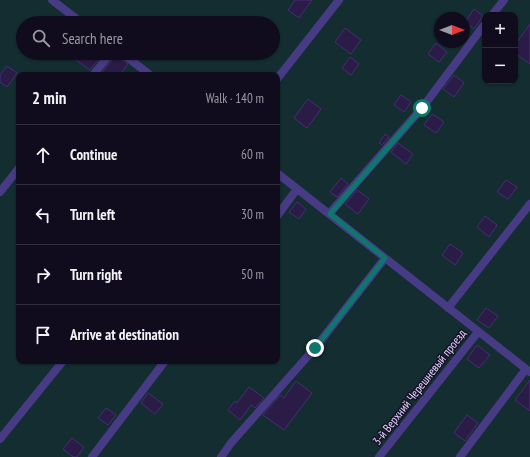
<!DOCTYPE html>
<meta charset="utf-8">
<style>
body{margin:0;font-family:"PT Sans Narrow",sans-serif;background:#1e1a2a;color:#f1f3f6}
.controls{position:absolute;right:12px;top:12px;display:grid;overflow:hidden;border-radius:8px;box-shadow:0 1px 3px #0004}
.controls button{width:36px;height:36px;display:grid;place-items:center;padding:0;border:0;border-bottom:1px solid #302c3b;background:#110c1d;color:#f1f3f6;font:20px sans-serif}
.compass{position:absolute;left:434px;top:12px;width:36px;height:36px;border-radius:50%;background:#110c1d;box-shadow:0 1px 3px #0004;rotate:90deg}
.stop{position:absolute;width:12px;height:12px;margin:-9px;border:3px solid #0f766e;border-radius:50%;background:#fff}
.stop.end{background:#0f766e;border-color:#fff;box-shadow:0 1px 4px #0008}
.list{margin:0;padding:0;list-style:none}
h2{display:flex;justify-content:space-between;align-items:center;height:52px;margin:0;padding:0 16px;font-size:17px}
h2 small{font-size:13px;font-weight:400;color:#9c9ba4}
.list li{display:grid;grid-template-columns:26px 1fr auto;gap:12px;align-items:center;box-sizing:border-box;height:60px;padding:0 16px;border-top:1px solid #302c3b}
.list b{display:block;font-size:15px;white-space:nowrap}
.list em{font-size:13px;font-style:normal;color:#9c9ba4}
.icon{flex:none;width:22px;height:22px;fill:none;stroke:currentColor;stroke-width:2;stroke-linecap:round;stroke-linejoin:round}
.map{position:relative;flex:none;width:530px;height:457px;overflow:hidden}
.search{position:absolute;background:#110c1d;box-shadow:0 1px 3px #0004;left:16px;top:16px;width:264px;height:44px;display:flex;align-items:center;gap:10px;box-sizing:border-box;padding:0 14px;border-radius:22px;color:#9c9ba4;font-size:15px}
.panel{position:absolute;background:#110c1d;box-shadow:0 1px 3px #0004;left:16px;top:72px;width:264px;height:292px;border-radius:8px}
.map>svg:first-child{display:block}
.green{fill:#132d30;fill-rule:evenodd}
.building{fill:#2b1c47;stroke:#452e73}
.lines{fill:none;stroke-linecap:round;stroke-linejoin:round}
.lane{stroke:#483b85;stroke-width:8}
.route{stroke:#0f766e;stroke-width:5}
.labels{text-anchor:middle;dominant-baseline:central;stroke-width:3;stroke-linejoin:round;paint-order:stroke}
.street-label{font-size:12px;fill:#e0d6fe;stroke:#171027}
</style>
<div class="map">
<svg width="530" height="457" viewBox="0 0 530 457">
<rect width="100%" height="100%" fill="#171027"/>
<path class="green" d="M0,0h530v457h-530zM485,15h30v66h-30zM440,18h24v24h-24zM23,23h250v30h-250zM19,75h258v286h-258z"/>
<path class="building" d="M295,0h17l-13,18 -11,-8z
M474,9l9,7 -9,13 -9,-7z
M530,24v40l-15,-11v-8z
M345,28l16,12 -10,14 -16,-12z
M436,43l11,9 -8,10 -11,-8z
M81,53h23l-14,17 -14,-10z
M116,53l3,4 9,7 -8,11h-20l15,-19z
M350,57l9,7 -8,11 -9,-7z
M7,66l10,7 -10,14 -7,-5v-7z
M454,75l10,8 -10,14 -11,-8z
M401,95l10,7 -7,10 -10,-7z
M308,99l13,10 -14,19 -13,-10z
M432,114l12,8 -8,11 -12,-8z
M385,134l4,3 -7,8 -3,-2z
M398,143l15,11 -7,10 -15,-12z
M341,178l7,6 -11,13 -7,-5z
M506,180l11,7 -9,12 -11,-7z
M357,190l12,9 -11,15 -13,-10z
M297,202l9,7 -7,10 -10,-7z
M485,216l12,9 -8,12 -12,-10z
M450,244l13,9 -8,12 -13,-10z
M486,308l12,8 -9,12 -12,-8z
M477,345l13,10 -11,13 -12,-9z
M530,380v31l-15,-11z
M296,381l16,12 -28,37 -21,-15 17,-20 4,3z
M249,387l15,11 -9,10 -4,-3 -11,15 -12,-10 7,-9 2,2z
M148,393l15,11 -8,10 -14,-11z
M106,408l10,7 -8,10 -10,-7z
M467,415l11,8 -13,18 -11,-8z
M72,438l12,9 -7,10h-4l-10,-8z"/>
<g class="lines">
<path class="lane" d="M52,0l30,23
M492,15l12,-15
M122,53l28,22
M93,75l18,-22
M277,79l62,-79
M277,173l253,199
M0,192l19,-24
M329,214l93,-106 63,-84
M277,216l20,-27
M448,308l82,-104
M0,439l63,-78
M92,457l73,-96
M221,457l10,-14 84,-95 70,-90
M379,457l99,-125
M460,457l66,-88"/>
</g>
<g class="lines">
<path class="route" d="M315,348l70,-90 -55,-44 92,-106"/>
</g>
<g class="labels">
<g class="street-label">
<text transform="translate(419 387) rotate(-52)">3-й Верхний Черешневый проезд</text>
</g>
</g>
</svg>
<div class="controls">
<button>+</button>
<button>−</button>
</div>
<svg class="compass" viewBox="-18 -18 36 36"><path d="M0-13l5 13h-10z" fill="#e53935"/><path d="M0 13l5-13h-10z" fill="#9c9ba4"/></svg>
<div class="stop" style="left:422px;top:108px"></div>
<div class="stop end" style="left:315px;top:348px"></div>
<div class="search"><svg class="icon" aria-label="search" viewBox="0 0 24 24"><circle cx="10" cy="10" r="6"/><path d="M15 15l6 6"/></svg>Search here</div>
<section class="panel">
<h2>2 min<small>Walk · 140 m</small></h2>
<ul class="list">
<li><svg class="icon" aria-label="ahead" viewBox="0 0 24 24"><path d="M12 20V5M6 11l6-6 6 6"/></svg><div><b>Continue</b></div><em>60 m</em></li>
<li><svg class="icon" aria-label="left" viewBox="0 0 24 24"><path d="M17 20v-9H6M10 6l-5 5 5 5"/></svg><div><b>Turn left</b></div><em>30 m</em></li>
<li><svg class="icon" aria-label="right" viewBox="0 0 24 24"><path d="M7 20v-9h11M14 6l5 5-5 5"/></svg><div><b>Turn right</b></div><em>50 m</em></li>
<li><svg class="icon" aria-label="arrive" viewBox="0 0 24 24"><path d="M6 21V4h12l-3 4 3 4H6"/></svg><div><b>Arrive at destination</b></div></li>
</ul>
</section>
</div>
